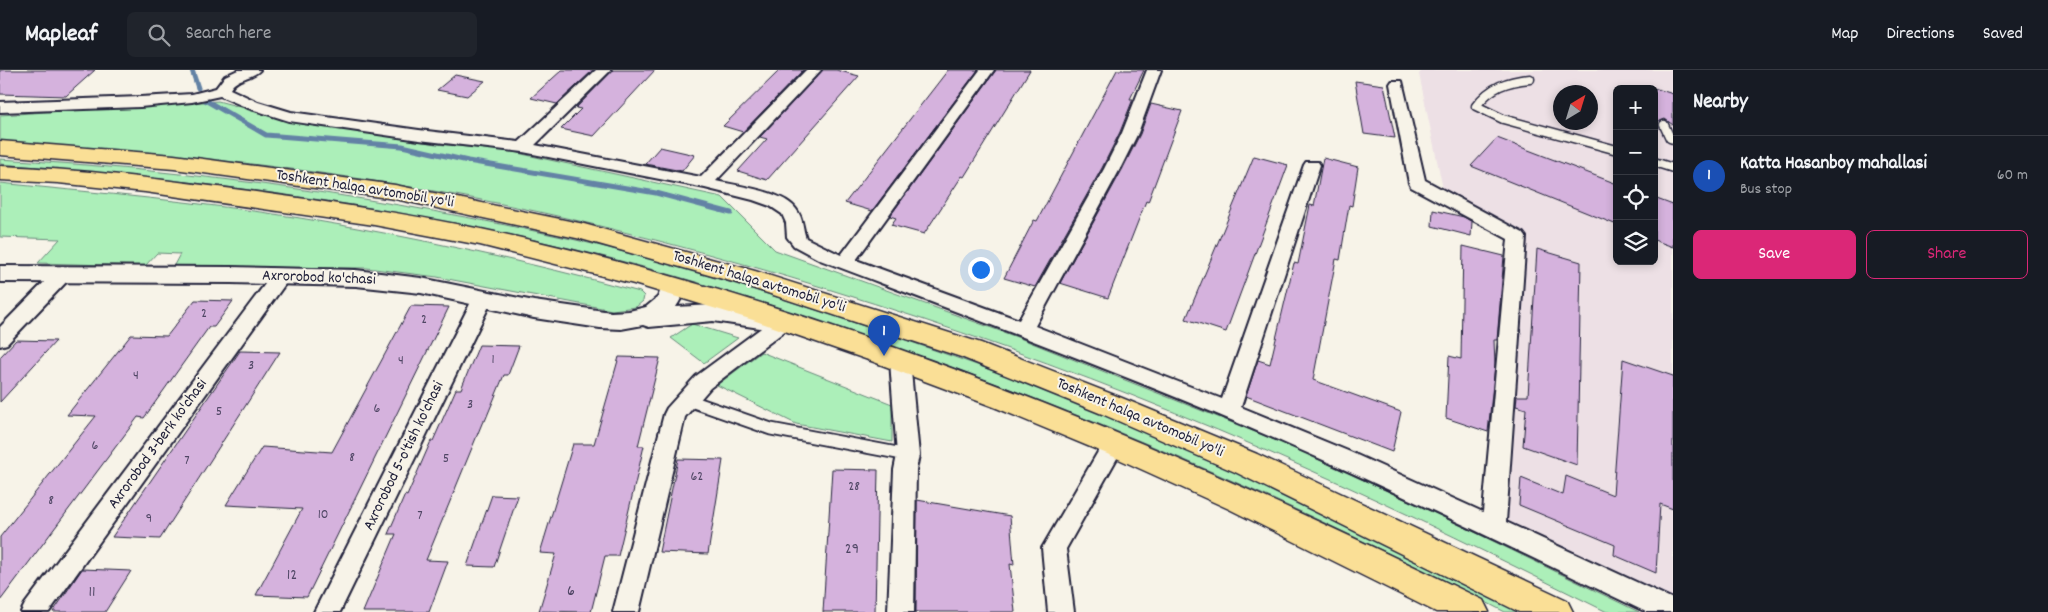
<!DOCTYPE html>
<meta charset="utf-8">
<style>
body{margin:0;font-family:Dekko,sans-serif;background:#20242c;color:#f1f3f6}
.controls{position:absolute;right:15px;top:15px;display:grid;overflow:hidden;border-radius:8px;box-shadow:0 2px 8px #0003}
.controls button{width:45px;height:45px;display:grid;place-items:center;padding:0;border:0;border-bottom:1px solid #363941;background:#171b24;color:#f1f3f6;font:25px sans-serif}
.compass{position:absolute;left:1553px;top:15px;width:45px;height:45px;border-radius:50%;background:#171b24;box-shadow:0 2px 8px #0003;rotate:38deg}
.you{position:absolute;left:980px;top:199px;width:18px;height:18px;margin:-12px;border:4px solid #fff;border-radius:50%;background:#1a73e8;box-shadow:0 0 0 8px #1a73e833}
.badge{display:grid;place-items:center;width:32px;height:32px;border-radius:50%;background:#db2777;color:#fff;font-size:16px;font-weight:700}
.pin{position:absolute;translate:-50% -41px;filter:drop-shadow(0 1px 2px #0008)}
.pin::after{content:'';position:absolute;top:26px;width:18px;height:15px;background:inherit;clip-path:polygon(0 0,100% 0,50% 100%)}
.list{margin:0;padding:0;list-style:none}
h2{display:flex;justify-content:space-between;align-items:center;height:65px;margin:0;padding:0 20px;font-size:21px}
h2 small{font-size:16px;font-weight:400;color:#9ea1a6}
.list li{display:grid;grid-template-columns:32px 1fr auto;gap:15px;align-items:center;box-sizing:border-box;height:80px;padding:0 20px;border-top:1px solid #363941}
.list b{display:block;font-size:19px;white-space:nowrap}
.list p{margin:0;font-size:16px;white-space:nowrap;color:#9ea1a6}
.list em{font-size:16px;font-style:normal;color:#9ea1a6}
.actions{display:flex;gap:10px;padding:15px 20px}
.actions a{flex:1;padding:11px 0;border:1px solid #db2777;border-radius:8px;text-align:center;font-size:18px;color:#db2777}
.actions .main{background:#db2777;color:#fff}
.icon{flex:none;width:28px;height:28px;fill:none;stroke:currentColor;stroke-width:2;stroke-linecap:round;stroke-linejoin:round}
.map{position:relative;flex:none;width:1673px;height:542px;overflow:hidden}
header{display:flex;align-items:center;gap:30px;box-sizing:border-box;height:70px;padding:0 25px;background:#171b24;border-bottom:1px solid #363941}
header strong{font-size:24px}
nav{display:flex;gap:28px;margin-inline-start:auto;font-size:18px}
.search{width:350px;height:45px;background:#20242c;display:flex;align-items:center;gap:12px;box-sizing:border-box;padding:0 18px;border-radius:8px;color:#9ea1a6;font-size:19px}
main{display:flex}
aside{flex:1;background:#171b24}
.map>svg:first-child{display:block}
.built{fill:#ede0e5;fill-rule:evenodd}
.green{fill:#acefb9;stroke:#67887a}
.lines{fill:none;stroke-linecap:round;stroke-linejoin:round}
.stream{stroke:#6382a5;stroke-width:5}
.building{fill:#d5b2dd;stroke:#22223b}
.service-far1-casing{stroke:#22223b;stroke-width:11}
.service-casing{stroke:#22223b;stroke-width:15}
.minor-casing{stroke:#22223b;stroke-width:4}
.tertiary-casing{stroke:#22223b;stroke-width:4}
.trunk-casing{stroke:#22223b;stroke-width:3}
.service-far1{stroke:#f7f3e8;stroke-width:8}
.service{stroke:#f7f3e8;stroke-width:11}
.minor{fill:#f7f3e8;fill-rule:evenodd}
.tertiary{fill:#f7f3e8;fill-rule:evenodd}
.trunk{fill:#fadf96;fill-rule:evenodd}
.labels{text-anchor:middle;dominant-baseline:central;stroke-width:4;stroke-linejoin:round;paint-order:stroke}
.number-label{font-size:14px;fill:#4f4664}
.street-label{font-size:16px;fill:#22223b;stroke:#f7f3e8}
.near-number-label{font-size:16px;fill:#4f4664}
</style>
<header>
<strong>Mapleaf</strong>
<div class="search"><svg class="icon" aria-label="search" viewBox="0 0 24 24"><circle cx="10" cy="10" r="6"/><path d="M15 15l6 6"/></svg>Search here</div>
<nav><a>Map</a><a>Directions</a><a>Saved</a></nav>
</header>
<main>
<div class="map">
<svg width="1673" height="542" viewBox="0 0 1673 542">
<rect width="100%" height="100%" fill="#f7f3e8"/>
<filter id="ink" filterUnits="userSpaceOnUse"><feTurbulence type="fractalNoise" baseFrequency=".02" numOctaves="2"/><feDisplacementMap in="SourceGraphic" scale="10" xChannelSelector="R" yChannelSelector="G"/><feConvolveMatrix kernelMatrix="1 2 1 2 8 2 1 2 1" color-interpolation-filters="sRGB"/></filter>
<g filter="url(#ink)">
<path class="built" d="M1423,0h250v531l-172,-79 25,-286 -83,-47 -24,-115zM1617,19h37v172h-37zM1560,22h30v30h-30z"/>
<path class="green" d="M218,31l72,19 146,24 72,7 214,46 53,53 242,87 261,104 147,67 214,104h-32c-101,-50 -203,-101 -306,-146 -221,-98 -455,-179 -689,-237 -200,-50 -406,-75 -612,-87v-27z
M0,89c194,11 387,39 576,81 86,20 171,47 256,75 82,28 163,55 243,87 156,61 305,138 455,210h-25c-212,-110 -431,-205 -657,-281 -91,-31 -182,-60 -275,-82 -188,-45 -380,-70 -573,-85z
M0,113c100,10 201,19 300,35 115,19 228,44 340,74l4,4 -1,5 -7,6 -24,3 -175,-33 -70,-9 -194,-1 7,-13 -23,-1 -12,13 -107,-3 22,-24 -60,-2z
M692,254l46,14 -34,25 -33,-25z
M761,282l131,52v38l-96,-18 -79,-39z"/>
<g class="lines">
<path class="stream" d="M192,0l6,18
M205,30l61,35 136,11 66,15 188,32 75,20"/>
</g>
<path class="building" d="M0,0h95l-29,26 -66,-2z
M562,0h31l-36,34 -26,-6z
M613,0h42l-61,66 -33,-7 20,-20 -5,-1z
M780,0h23l-60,62 -20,-6z
M823,0h13l23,6 -92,104 -29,-9 29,-32 -7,-2z
M948,0h30l-106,141 -27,-8z
M996,0h34l-66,107 -2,-1 -38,58 -33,-9 5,-7 -6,-2z
M1117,0h27l-14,29h3l-13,33 -18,36 -67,119 -31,-9 30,-58 3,1z
M455,5l30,6 -18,15 -30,-6z
M1355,11l29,4 11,53 -31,-4z
M1654,18l19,6v31l-8,-6 -5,2 -6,-2z
M1151,34l31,7 -34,91 -2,-1 -38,97 -48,-15 62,-113 18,-36z
M1497,68l120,46v41l-146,-59z
M660,77l35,8 -13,16 -37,-7z
M1254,86l34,9 -62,167 -40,-13z
M1323,88l35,9 -6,39 -3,-1 -9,55 -4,-1 -23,121 88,32 -9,40 -146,-56 12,-36 12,4 24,-101 4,1 12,-59 4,1z
M1654,128l19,7v42l-19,-7z
M1433,140l31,7 8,5 -1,14 -39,-10z
M1463,176l41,10 -7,84h-3l1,25 -7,67 -42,-14 3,-62 12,3z
M1537,179l44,13 -4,203 -54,-19 3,-37 -10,-3 1,-10h11z
M195,230l38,1 -19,26h-5l-65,91 -6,-1 -138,184v-64l96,-121 -29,-1 64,-80 36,1z
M411,236l38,1 -142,290 -51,-2 46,-86 -76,-4 36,-58 70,5z
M16,270l40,1 -56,61v-45z
M479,275l40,1 -11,29h-4l-19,46h-2l-57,139 22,1 -19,51h-66l33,-78h-8l17,-39 2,1 24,-55h2l23,-52h5z
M240,281l40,1 -120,187 -48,-2z
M619,287l41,1 -22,88h6l-26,110h-13l-14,56 -52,-1 17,-57 -16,-1 33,-109h21z
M1623,289l50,17v133l-13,-5 -4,69 -42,-18 1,-10 -96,-40 2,-27 42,17 3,-19 47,19z
M678,389l45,1 -15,94 -49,-2z
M832,399l46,1 -3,142h-52z
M492,425l26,1 -24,71 -27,-1z
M917,430l93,16 4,49 -4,-1 5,48h-99z
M82,499l49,2 -26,41h-52z"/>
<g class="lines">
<defs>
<path id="service-far1" d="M1530,9c-23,2 -40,8 -54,27l27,13 114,31
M1664,55l6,13 3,1
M1654,92l19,6"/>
<path id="service" d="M688,330l83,29 137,26"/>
<path id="minor" d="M238,0h22c-8,9 -23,7 -30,19l28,13 33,10 128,18 100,12 77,-72h15l-76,75 166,32 105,-107h15l-105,111c22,5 67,10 80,28 8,10 6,19 10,29l35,17 139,-185h14l-138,190 163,60 85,-151 18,-36 25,-63h14l-23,63 -18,36 -85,157 187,73 82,-234 2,-3h12l2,3 -79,242 107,44 135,61 25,-273 -97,-52 -2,-4 -19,-99 2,-3h10l23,99 98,53 3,4 -20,285 167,77v13h-27c-122,-58 -244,-118 -368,-172 -151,-65 -305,-122 -458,-180l-26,-14 -7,-9 -1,-14 -4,-9 -12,-8 -17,-6 -48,-12 -182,-36 -104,-12 -130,-19 -41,-13 -28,-12 -28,6 -52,5 -140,5v-10l140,-5 52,-3 24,-6 9,-12z
M63,198l7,2 2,4 -2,4 -63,66 -7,2v-19l56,-57z
M281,200l7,2 2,4 -2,4 -239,332h-28l4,-8 249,-332z
M482,223l7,2 3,5 -152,312h-26l158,-312 3,-5z
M783,245l7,2 3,5 -3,5 -80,61 -25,29 -46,195h-26l51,-198 3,-6 29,-32 80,-59z
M900,284l7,2 3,5 9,94 -3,15 -2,142h-26l6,-142 3,-15 -7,-94 3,-5z
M1114,365l8,3 3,6 -59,105 8,63h-26l-6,-64 64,-110z"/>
<path id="tertiary" d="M0,196l231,1 125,3 65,8 113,23 77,11 18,-1 17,-4 12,-10 6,-16 8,-2 8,2c6,10 2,17 -4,26l37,-2 60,7 9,3 3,6 -3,6 -9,3 -60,-9 -64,6 -6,-2 -22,4 -21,-1 -66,-10 -113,-25 -65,-7 -125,-3 -231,-1z"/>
<path id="trunk" d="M0,71l174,14 221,30 189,39 171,47 226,72 141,55 135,56 310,146 6,12h-54l-284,-140 -133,-58 -141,-57 -224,-74 -156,-44 -186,-40 -221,-30 -174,-14z
M0,96c83,3 166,14 249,25 78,11 155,22 232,38 350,75 682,214 1002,371l6,12h-53l-207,-103 -117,-53 -118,-49 -120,-45 -121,-42 -119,-36 -154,-39 -106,-20 -229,-33 -87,-9 -58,-3z"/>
</defs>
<use href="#service-far1" class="service-far1-casing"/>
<use href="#service" class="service-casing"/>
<use href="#minor" class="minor-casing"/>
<use href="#tertiary" class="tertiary-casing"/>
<use href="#trunk" class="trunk-casing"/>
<use href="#service-far1" class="service-far1"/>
<use href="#service" class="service"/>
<use href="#minor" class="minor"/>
<use href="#tertiary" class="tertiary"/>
<use href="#trunk" class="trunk"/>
</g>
</g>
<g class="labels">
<g class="number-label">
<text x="204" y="244">2</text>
<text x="424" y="250">2</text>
<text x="493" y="290">1</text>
<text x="401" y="291">4</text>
<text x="251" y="296">3</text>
<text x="136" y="306">4</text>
<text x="470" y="335">3</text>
<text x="377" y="339">6</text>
<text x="219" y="342">5</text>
<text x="95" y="376">6</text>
<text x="352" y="388">8</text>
<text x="446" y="389">5</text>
<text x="187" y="391">7</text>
<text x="697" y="407">62</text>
<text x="854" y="417">28</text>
<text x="51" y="431">8</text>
<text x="323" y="445">10</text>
<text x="420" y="446">7</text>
<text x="149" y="449">9</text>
</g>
<g class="street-label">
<text transform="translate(365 119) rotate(9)">Toshkent halqa avtomobil yo'li</text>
<text transform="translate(319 208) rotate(2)">Axrorobod ko'chasi</text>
<text transform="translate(759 212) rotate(17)">Toshkent halqa avtomobil yo'li</text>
<text transform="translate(1140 348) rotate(23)">Toshkent halqa avtomobil yo'li</text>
<text transform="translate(158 374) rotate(-54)">Axrorobod 3-berk ko'chasi</text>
<text transform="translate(404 386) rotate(-64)">Axrorobod 5-o'tish ko'chasi</text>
</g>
<g class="near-number-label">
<text x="852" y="479">29</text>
<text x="292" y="505">12</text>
<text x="571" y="521">6</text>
<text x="92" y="522">11</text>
</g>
</g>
</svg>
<div class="controls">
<button>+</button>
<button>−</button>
<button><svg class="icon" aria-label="locate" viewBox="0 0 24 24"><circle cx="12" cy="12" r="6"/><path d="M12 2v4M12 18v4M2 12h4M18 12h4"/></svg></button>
<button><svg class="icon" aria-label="layers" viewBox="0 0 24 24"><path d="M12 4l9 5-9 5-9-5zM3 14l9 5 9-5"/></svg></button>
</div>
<svg class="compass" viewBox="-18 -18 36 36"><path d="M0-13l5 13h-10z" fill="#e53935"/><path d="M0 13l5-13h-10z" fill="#9ea1a6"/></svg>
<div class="you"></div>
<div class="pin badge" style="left:884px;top:286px;background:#1a4fb4">1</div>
</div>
<aside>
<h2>Nearby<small></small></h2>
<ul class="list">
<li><span class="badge" style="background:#1a4fb4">1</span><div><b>Katta Hasanboy mahallasi</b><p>Bus stop</p></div><em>60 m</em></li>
</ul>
<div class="actions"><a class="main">Save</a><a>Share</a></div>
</aside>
</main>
